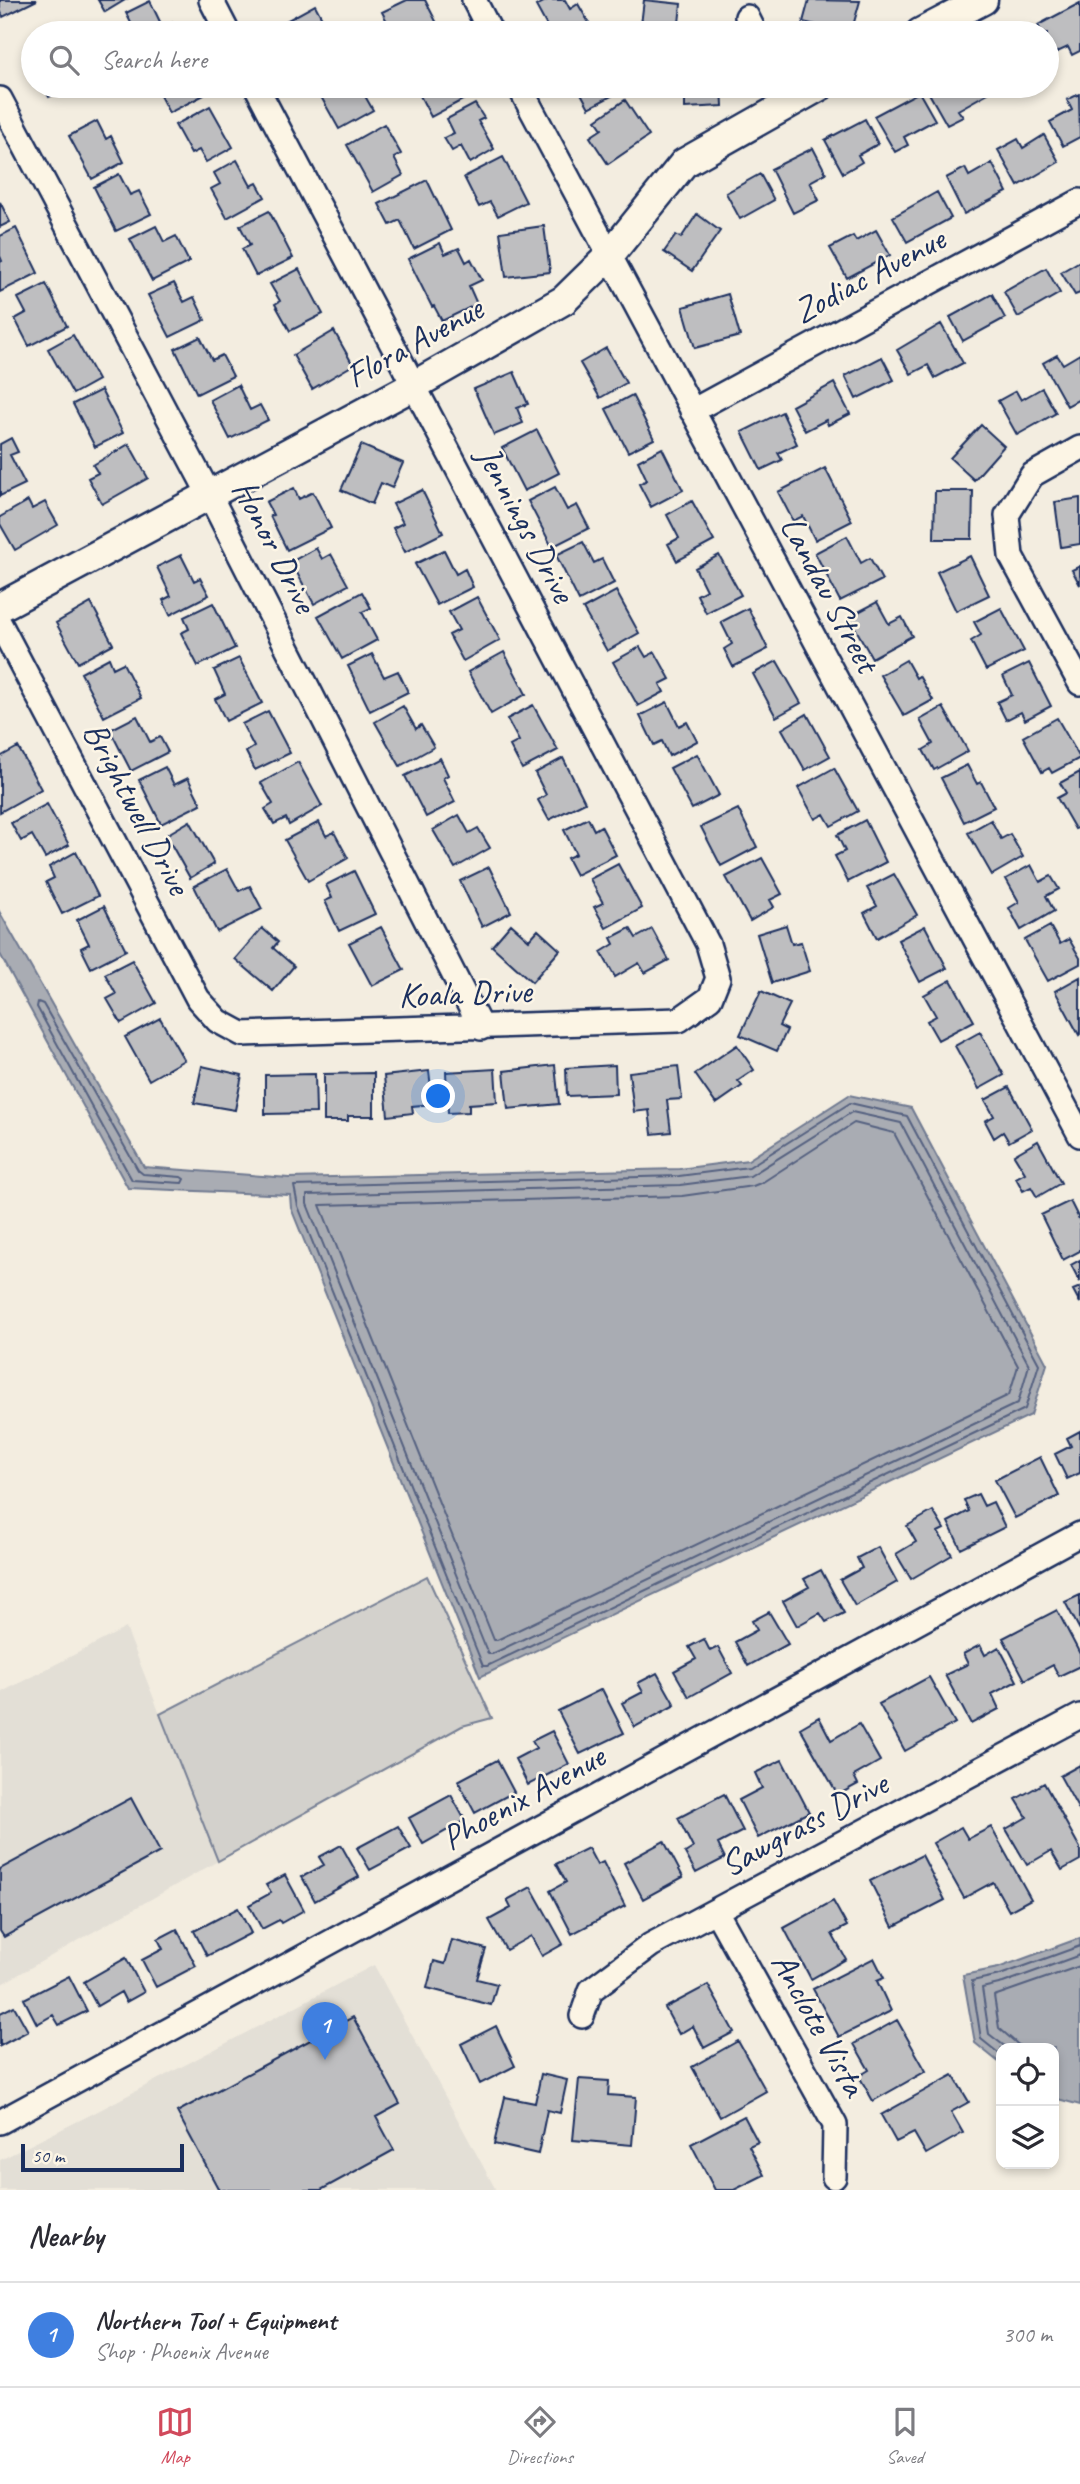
<!DOCTYPE html>
<meta charset="utf-8">
<style>
body{margin:0;font-family:Caveat,sans-serif;background:#f2f2f3;color:#2b2b33}
.controls{position:absolute;right:21px;bottom:21px;display:grid;overflow:hidden;border-radius:14px;box-shadow:0 4px 10px #0003}
.controls button{width:63px;height:63px;display:grid;place-items:center;padding:0;border:0;border-bottom:2px solid #e1e1e2;background:#fff;color:#2b2b33;font:35px sans-serif}
.scale{position:absolute;left:21px;bottom:18px;width:163px;box-sizing:border-box;padding-left:7px;border:4px solid #1b2f5e;border-top:0;font-size:19px;line-height:24px;white-space:nowrap;color:#1b2f5e;-webkit-text-stroke:5px #fcf5e5;paint-order:stroke}
.you{position:absolute;left:439px;top:1097px;width:24px;height:24px;margin:-18px;border:5px solid #fff;border-radius:50%;background:#1a73e8;box-shadow:0 0 0 10px #1a73e833}
.badge{display:grid;place-items:center;width:46px;height:46px;border-radius:50%;background:#d1495b;color:#fff;font-size:23px;font-weight:700}
.pin{position:absolute;translate:-50% -58px;filter:drop-shadow(0 2px 4px #0008)}
.pin::after{content:'';position:absolute;top:37px;width:24px;height:21px;background:inherit;clip-path:polygon(0 0,100% 0,50% 100%)}
.list{margin:0;padding:0;list-style:none}
h2{display:flex;justify-content:space-between;align-items:center;height:91px;margin:0;padding:0 28px;font-size:30px}
h2 small{font-size:23px;font-weight:400;color:#7c7c81}
.list li{display:grid;grid-template-columns:46px 1fr auto;gap:21px;align-items:center;box-sizing:border-box;height:105px;padding:0 28px;border-top:2px solid #e1e1e2}
.list b{display:block;font-size:26px;white-space:nowrap}
.list p{margin:0;font-size:23px;white-space:nowrap;color:#7c7c81}
.list em{font-size:23px;font-style:normal;color:#7c7c81}
.icon{flex:none;width:38px;height:38px;fill:none;stroke:currentColor;stroke-width:2;stroke-linecap:round;stroke-linejoin:round}
.map{position:relative;flex:none;width:1080px;height:2190px;overflow:hidden}
.search{position:absolute;background:#fff;box-shadow:0 4px 10px #0003;left:21px;right:21px;top:21px;height:77px;display:flex;align-items:center;gap:18px;box-sizing:border-box;padding:0 24px;border-radius:38px;color:#7c7c81;font-size:26px}
.sheet{height:196px;background:#fff}
nav{display:flex;justify-content:space-around;align-items:center;box-sizing:border-box;height:98px;border-top:2px solid #e1e1e2;background:#fff;font-size:19px;color:#7c7c81}
nav a{display:grid;justify-items:center;gap:4px}
nav .on{color:#d1495b}
.map>svg:first-child{display:block}
.built{fill:#e3dfd6}
.green{fill:#d3d1cc;stroke:#778095;stroke-width:2}
.water{fill:#a9acb3;stroke:#707a91;stroke-width:2}
.lines{fill:none;stroke-linecap:round;stroke-linejoin:round}
.shore{stroke:#546180;stroke-width:2}
.building{fill:#bebec0;stroke:#1b2f5e;stroke-width:2}
.minor-casing{stroke:#1b2f5e;stroke-width:28}
.tertiary-casing{stroke:#1b2f5e;stroke-width:33}
.minor{stroke:#fcf5e5;stroke-width:23}
.tertiary{stroke:#fcf5e5;stroke-width:28}
.labels{text-anchor:middle;dominant-baseline:central;stroke-width:5;stroke-linejoin:round;paint-order:stroke}
.street-label{font-size:35px;fill:#1b2f5e;stroke:#fcf5e5}
</style>
<div class="map">
<svg width="1080" height="2190" viewBox="0 0 1080 2190">
<rect width="100%" height="100%" fill="#f3ede0"/>
<filter id="ink" filterUnits="userSpaceOnUse"><feTurbulence type="fractalNoise" baseFrequency=".0143" numOctaves="2"/><feDisplacementMap in="SourceGraphic" scale="14" xChannelSelector="R" yChannelSelector="G"/><feConvolveMatrix kernelMatrix="1 2 1 2 8 2 1 2 1" color-interpolation-filters="sRGB"/></filter>
<g filter="url(#ink)">
<path class="built" d="M126,1628l92,233 -218,124v-292z
M374,1965l122,225h-496v-30l98,-49z"/>
<path class="green" d="M427,1576l65,142 -30,8 -244,135 -58,-147z"/>
<path class="water" d="M0,913l144,254 145,11 390,-9 69,-9 101,-65 62,13 136,256 -16,51 -551,262 -189,-469 -1,-13 -162,-7 -128,-234z
M1080,1938v167l-26,-7v-50h-53v16l-26,-21 -12,-68 35,-7z"/>
<g class="lines">
<path class="shore" d="M38,1002l5,2 95,166 5,4 38,3 3,2 -2,4 -50,-3 -95,-173z
M850,1103l57,13 132,248 -14,45 -538,257h-4l-185,-460 -4,-20 385,-10 70,-9z
M852,1112l49,11 128,242 -11,38 -526,251h-4l-181,-450v-9l373,-10 70,-9z
M854,1123l40,10 124,233 -9,29 -512,245h-3l-174,-435 362,-9 71,-10 10,-4z
M1007,2048l-18,-14 -7,-46 21,-5 77,-28
M1022,2048l-23,-20 -5,-32 86,-30
M1001,2055l-20,-16 -9,-58 28,-6 80,-29"/>
</g>
<path class="building" d="M0,0h37l-34,17 -3,-7z
M98,0h27l-20,12z
M407,0h18l17,33h-49l-11,-21z
M547,0h18l5,9 8,-5 17,29h-53l6,-5 -12,-22z
M644,0l37,4 -3,29h-38z
M809,0l51,1 -9,32 -48,-11z
M150,1l13,27 9,-5 5,10h-46l4,-2 -9,-18z
M1080,3v48l-8,4 -4,-8 -15,7 -6,-12v-9h-5l-4,-8z
M315,5l15,28h-49l-4,-7z
M33,46v20l-8,-16z
M43,86h29l-23,11z
M155,86h45l4,9 -35,18z
M315,86h35l4,6 7,-3 12,21 -34,19z
M415,86h50l5,10 -39,21z
M577,86h36l4,7 -28,15z
M666,86h56l1,20 -38,2v-18l-18,1z
M929,86h54l5,7 -30,17 5,7 -16,8 -21,-37z
M919,92l16,28 -31,17 4,8 -13,7 -21,-36z
M1079,94l1,43 -17,9 -13,-24 22,-12 -5,-10z
M625,100l24,36 -41,28 -18,-27 12,-8 -6,-9z
M475,104l9,14 -6,3 16,28 -24,14 -9,-17 -9,5 -8,-13 10,-5 -7,-14z
M210,106l23,41 -27,15 -7,-12 -8,4 -16,-29z
M865,119l13,25 -20,11 4,7 -19,11 -18,-33z
M97,121l9,18 5,-3 13,26 -32,17 -23,-43z
M384,124l17,30 -7,4 9,17 -30,17 -26,-47z
M1044,135l15,27 -41,24 -20,-36 20,-11 5,9z
M813,148l13,25 -16,9 9,18 -26,13 -22,-44z
M503,157l23,45 -28,14 -8,-14 -11,5 -15,-30z
M237,160l14,26 6,-3 8,14 -38,21 -16,-29 9,-5 -6,-11z
M992,163l15,29 -43,22 -18,-36 19,-10 4,8z
M119,174l11,21 9,-4 12,23 -35,17 -22,-44z
M760,174l14,26 -34,19 -14,-26z
M427,180l24,50 -37,19 -14,-29 -10,5 -11,-21z
M937,192l14,26 -44,24 -14,-25z
M0,202l10,20 -10,5z
M269,211l24,47 -37,18 -14,-27 8,-4 -10,-19z
M697,214l23,17 -28,40 -28,-19 12,-17 5,3z
M156,226l8,16 12,-6 13,26 -37,19 -22,-42z
M544,226l6,46 -44,5 -6,-45z
M16,228l22,45 -38,19v-30l2,-1 -2,-5v-20z
M876,230l14,25 -43,23 -17,-30 23,-12 3,5z
M440,243l5,11 14,-6 7,14 5,-3 11,21 -13,6 8,18 -35,17 -8,-15 -2,1 -24,-48z
M1080,261v32l-5,2 -14,-23z
M1046,268l14,25 -42,24 -14,-25z
M299,269l24,45 -33,17 -15,-27 5,-3 -10,-17z
M174,283l10,19 10,-5 11,23 -35,17 -22,-42z
M46,284l21,42 -38,20 -14,-27 11,-6 -8,-15z
M728,294l12,42 -45,12 -12,-41z
M992,294l13,24 -42,23 -13,-24z
M941,324l22,39 -28,15 -7,-13 -17,9 -14,-24z
M334,331l19,34 -41,24 -19,-34z
M73,335l25,45 -25,14 -25,-45z
M200,337l12,23 10,-5 11,21 -36,18 -22,-45z
M606,348l20,35 -26,15 -20,-35z
M1080,354v45l-13,7 -24,-43 14,-8 6,9z
M882,357l12,23 -38,19 -11,-23z
M514,372l14,32 -11,4 6,15 -29,12 -20,-46z
M834,383l16,31 -22,11 -2,-5 -21,11 -13,-25z
M238,385l12,25 10,-5 8,15 -38,19 -20,-39z
M1042,388l14,25 -39,22 -19,-34 18,-10 5,9z
M101,390l22,43 -28,14 -22,-43z
M632,395l22,44 -26,13 -22,-43z
M782,412l15,32 -19,9 4,7 -21,10 -19,-38z
M981,425l23,21 -30,34 -24,-22z
M537,430l22,43 -35,18 -22,-43z
M11,438l7,14 -8,3 15,29 -25,12v-52z
M129,444l19,34 -46,26 -14,-26 10,-5 -5,-8z
M361,445l42,18 -11,25 -11,-5 -9,21 -31,-14z
M662,448l21,42 -32,17 -12,-23 8,-4 -9,-19z
M825,468l27,53 -37,19 -12,-24 -10,5 -15,-29z
M555,487l12,23 10,-5 12,23 -37,19 -24,-46z
M294,488l5,11 14,-7 18,36 -44,22 -17,-34 3,-1 -7,-13z
M422,490l21,43 -38,19 -12,-24 10,-5 -10,-19z
M935,491h38l-1,48h-38z
M1080,498v46l-19,3 -6,-45z
M28,501l4,8 13,-7 13,23 -43,25 -15,-26v-7z
M692,501l22,40 -37,20 -9,-17 11,-6 -12,-23z
M847,536l14,27 9,-5 12,22 -42,21 -25,-48z
M583,542l11,21 8,-4 12,24 -35,18 -23,-46z
M316,548l6,11 9,-5 17,31 -34,19 -23,-42z
M444,550l12,24 9,-5 8,18 -36,18 -22,-41z
M181,555l13,26 6,-3 9,17 -39,20 -7,-15 8,-4 -14,-29z
M719,555l22,40 -35,18 -9,-18 9,-5 -11,-22z
M970,556l19,39 -33,16 -19,-39z
M1080,566v19l-8,-15z
M616,591l23,42 -32,18 -24,-42z
M362,592l9,16 -9,4 15,28 -35,19 -24,-43z
M477,597l23,43 -37,21 -14,-26 10,-5 -10,-18z
M877,602l12,22 13,-7 10,19 -40,22 -23,-41z
M91,603l22,41 -35,19 -22,-40z
M213,603l22,45 -37,18 -17,-33 8,-4 -5,-12z
M748,608l20,41 -35,18 -9,-18 8,-5 -11,-22z
M1001,608l23,43 -38,19 -15,-29 10,-6 -7,-13z
M640,647l6,10 9,-5 15,27 -10,5 4,8 -26,14 -25,-44z
M504,652l22,42 -35,20 -23,-42z
M372,654l12,23 14,-6 10,21 -38,19 -22,-45z
M109,658l4,10 10,-5 18,35 -37,19 -23,-44z
M239,658l23,45 -36,18 -11,-22 10,-5 -11,-24z
M906,660l10,18 3,-2 14,24 -29,16 -24,-41z
M777,661l24,42 -25,14 -23,-43z
M1029,663l22,43 -26,14 -4,-8 -15,8 -9,-18 15,-7 -9,-19z
M667,702l12,24 8,-4 10,19 -28,15 -7,-15 -8,4 -14,-29z
M533,705l25,45 -36,19 -12,-23 9,-5 -12,-22z
M403,706l13,23 5,-4 13,22 -34,19 -25,-44z
M943,707l25,44 -34,19 -11,-20 10,-6 -13,-24z
M268,711l22,42 -35,17 -9,-18 8,-5 -12,-23z
M807,714l23,42 -25,14 -23,-41z
M137,716l13,26 10,-5 8,15 -37,19 -21,-41z
M1057,718l23,40 -28,15 -3,-5 -7,4 -19,-35z
M18,747l23,42 -41,23v-55z
M697,754l22,41 -27,14 -22,-41z
M440,758l8,17 -5,3 12,24 -29,15 -21,-41z
M563,758l22,44 -36,18 -11,-20 8,-5 -11,-22z
M298,762l24,44 -33,19 -3,-7 -12,6 -9,-15 8,-5 -12,-21z
M967,765l10,19 4,-2 13,25 -30,15 -23,-44z
M165,767l9,18 14,-7 13,26 -40,20 -22,-44z
M834,768l24,43 -27,15 -7,-12 -9,5 -17,-31z
M1080,772v55l-5,2 -18,-31 9,-5 -6,-10z
M47,804l22,41 -24,13 -13,-23 -11,6 -10,-18z
M738,809l19,38 -36,19 -20,-39z
M459,815l10,18 9,-5 12,20 -35,20 -22,-38z
M588,818l6,12 7,-4 15,29 -40,20 -9,-17 9,-4 -12,-24z
M865,820l21,42 -38,20 -13,-26 10,-5 -8,-16z
M991,820l10,19 9,-5 13,23 -31,18 -24,-42z
M190,821l24,43 -24,14 -24,-43z
M319,822l7,14 8,-4 14,26 -40,23 -23,-41z
M76,852l22,44 -36,18 -16,-32 8,-4 -5,-11z
M762,858l20,36 -12,6 4,7 -24,14 -24,-44z
M618,864l24,44 -36,20 -12,-21 9,-4 -13,-24z
M1031,865l9,17 11,-6 8,13 -13,7 8,15 -33,19 -12,-22 10,-6 -13,-23z
M489,867l22,45 -29,15 -22,-46z
M227,869l12,22 11,-5 12,23 -45,23 -23,-46z
M354,871l21,43 -36,17 -14,-30 7,-3 -6,-13z
M894,874l23,41 -40,23 -13,-25 13,-7 -10,-18z
M104,906l22,44 -35,18 -10,-20 8,-4 -12,-24z
M511,924l18,16 9,-10 22,20 -28,32 -40,-36z
M786,925l6,19 9,-2 9,29 -38,12 -15,-49z
M925,926l22,42 -27,14 -22,-42z
M1050,926l10,18 9,-5 11,19v6l-32,17 -23,-41z
M381,927l23,43 -32,16 -23,-43z
M262,928l16,14 -5,6 21,18 -21,25 -38,-32z
M630,928l6,10 16,-9 17,31 -24,13 -6,-10 -24,14 -14,-25 13,-8 -3,-6z
M132,960l24,43 -35,20 -14,-24 9,-5 -11,-20z
M1080,977v57l-1,1 -24,-44z
M951,980l23,41 -36,19 -11,-19 9,-5 -12,-21z
M761,991l29,13 -11,22 8,4 -10,21 -37,-16z
M160,1018l24,42 -35,20 -24,-43z
M980,1032l24,43 -25,14 -24,-43z
M737,1045l17,25 -16,11 4,5 -26,18 -21,-30z
M555,1065l4,39 -51,5 -4,-38z
M615,1065l1,29 -49,2 -1,-28z
M202,1066l40,9 -7,35 -41,-7z
M678,1066l4,33 -15,1 4,32 -19,2 -3,-24 -15,2 -5,-40z
M495,1069l2,33 -28,2v8l-21,1 -2,-41z
M429,1071l4,33 -21,2 1,7 -25,3 -4,-40z
M374,1073v43h-26v5h-24v-47z
M315,1074l1,39 -51,1v-39z
M1009,1087l23,42 -23,13 -6,-10 -9,6 -9,-17 9,-5 -9,-16z
M1038,1141l23,42 -24,14 -6,-10 -8,4 -7,-13 9,-5 -11,-18z
M1070,1201l10,20v30l-17,9 -22,-45z
M1080,1260v22l-9,-17z
M1080,1287v16l-7,-13z
M1080,1431v42l-13,6 -12,-25 16,-8 -4,-8z
M1040,1457l19,39 -44,22 -20,-38z
M978,1494l6,12 9,-4 12,25 -44,22 -13,-27 21,-11 -5,-11z
M933,1511l11,18 -6,3 14,23 -41,24 -15,-25 20,-12 -9,-16z
M878,1547l19,35 -42,24 -15,-26 22,-12 -5,-10z
M821,1570l23,43 -18,9 -6,-9 -23,13 -14,-25 26,-14 -5,-8z
M1080,1595v35l-15,-28z
M1057,1610l23,44v12l-21,10 -6,-11 -28,15 -22,-42z
M769,1612l19,32 -40,22 -13,-24 22,-12 -5,-9z
M704,1639l6,12 8,-4 14,26 -43,24 -15,-26 22,-12 -7,-12z
M980,1645l5,10 14,-8 18,34 -25,13 7,15 -28,15 -26,-49 23,-11 -5,-10z
M657,1673l18,32 -40,22 -13,-24 21,-11 -5,-9z
M929,1677l26,46 -50,28 -26,-47z
M602,1689l22,44 -44,21 -22,-43z
M819,1717l12,23 28,-16 21,37 -26,15 4,8 -20,11 -38,-67z
M552,1731l17,33 -41,21 -13,-26 21,-11 -4,-7z
M497,1760l17,32 -39,21 -17,-32z
M782,1760l27,52 -51,26 -19,-38 23,-12 -7,-15z
M1080,1765v47l-20,-36z
M1044,1783l36,65v12l-18,10 -11,-19 -24,14 -21,-36 21,-12 -11,-18z
M724,1794l19,37 -25,13 7,14 -29,15 -11,-20 8,-5 -15,-30z
M451,1795l14,25 -42,24 -14,-26z
M131,1798l29,54 -156,85 -4,-6v-62z
M398,1826l13,22 -41,22 -13,-22z
M961,1827l7,12 23,-12 40,72 -22,12 -16,-29 -29,16 -31,-55z
M664,1841l19,36 -40,22 -19,-36z
M341,1845l18,32 -44,24 -13,-24 22,-12 -5,-8z
M588,1848l9,17 6,-3 22,44 -53,28 -22,-43 16,-9 -10,-18z
M922,1855l23,45 -52,27 -23,-46z
M285,1875l19,35 -23,13 -2,-3 -17,9 -13,-24 22,-12 -5,-8z
M531,1887l32,57 -21,12 -11,-20 -25,14 -17,-30 22,-12 -4,-8z
M833,1901l14,25 -15,8 14,25 -35,20 -27,-51z
M238,1908l13,25 -44,23 -13,-25z
M177,1929l19,37 -40,21 -14,-27 21,-11 -5,-10z
M452,1940l34,9 -9,30 20,5 -6,21 -64,-17 7,-27 11,3z
M126,1958l18,34 -18,10 -5,-10 -24,14 -13,-24z
M874,1958l10,20 -7,3 14,30 -52,26 -26,-48z
M69,1976l18,35 -28,14 -6,-10 -16,9 -13,-25z
M708,1985l26,47 -30,16 -11,-22 -14,8 -14,-26z
M14,2006l14,25 -28,15v-33z
M353,2017l47,87 -24,13 18,33 -73,40h-102l-42,-78z
M897,2020l29,51 -53,30 -14,-25 10,-6 -15,-26z
M496,2026l19,40 -35,18 -19,-40z
M738,2041l28,50 -46,26 -28,-50z
M541,2074l26,6 -7,33 -13,-3 -9,44 -44,-10 11,-47 30,6z
M953,2075l16,27 -18,10 12,21 -37,21 -12,-21 -18,9 -15,-27z
M579,2079l30,2 -1,14 28,2 -4,48 -59,-5z
M744,2116l14,26 -9,4 15,29 -30,15h-19l-24,-46z"/>
<g class="lines">
<defs>
<path id="minor" d="M211,0l17,33
M474,0l17,33
M747,17l8,16
M519,86l561,1049
M782,86l8,16
M0,99l209,395 272,534
M692,411l388,-210
M1080,448l-48,27 -25,40 4,41 69,127
M0,624l198,375 20,22 24,13 437,-14 31,-22 8,-20 -10,-34 -452,-858
M716,1911l119,214 -1,52
M582,2016l9,-26 60,-45 429,-229
M0,2122l1080,-588"/>
<path id="tertiary" d="M920,33l63,-33
M0,607l413,-221 151,-86 45,-44 75,-93 136,-77"/>
</defs>
<use href="#minor" class="minor-casing"/>
<use href="#tertiary" class="tertiary-casing"/>
<use href="#minor" class="minor"/>
<use href="#tertiary" class="tertiary"/>
</g>
</g>
<g class="labels">
<g class="street-label">
<text transform="translate(869 275) rotate(-28)">Zodiac Avenue</text>
<text transform="translate(414 342) rotate(-29)">Flora Avenue</text>
<text transform="translate(526 524) rotate(62)">Jennings Drive</text>
<text transform="translate(275 546) rotate(63)">Honor Drive</text>
<text transform="translate(830 594) rotate(62)">Landau Street</text>
<text transform="translate(137 808) rotate(62)">Brightwell Drive</text>
<text transform="translate(465 993) rotate(-2)">Koala Drive</text>
<text transform="translate(523 1797) rotate(-29)">Phoenix Avenue</text>
<text transform="translate(804 1824) rotate(-28)">Sawgrass Drive</text>
<text transform="translate(819 2024) rotate(61)">Anclote Vista</text>
</g>
</g>
</svg>
<div class="controls">
<button><svg class="icon" aria-label="locate" viewBox="0 0 24 24"><circle cx="12" cy="12" r="6"/><path d="M12 2v4M12 18v4M2 12h4M18 12h4"/></svg></button>
<button><svg class="icon" aria-label="layers" viewBox="0 0 24 24"><path d="M12 4l9 5-9 5-9-5zM3 14l9 5 9-5"/></svg></button>
</div>
<div class="scale">50 m</div>
<div class="you"></div>
<div class="pin badge" style="left:325px;top:2060px;background:#3f7fe0">1</div>
<div class="search"><svg class="icon" aria-label="search" viewBox="0 0 24 24"><circle cx="10" cy="10" r="6"/><path d="M15 15l6 6"/></svg>Search here</div>
</div>
<section class="sheet">
<h2>Nearby<small></small></h2>
<ul class="list">
<li><span class="badge" style="background:#3f7fe0">1</span><div><b>Northern Tool + Equipment</b><p>Shop · Phoenix Avenue</p></div><em>300 m</em></li>
</ul>
</section>
<nav>
<a class="on"><svg class="icon" aria-label="map" viewBox="0 0 24 24"><path d="M3 6l6-2 6 2 6-2v14l-6 2-6-2-6 2zM9 4v14M15 6v14"/></svg>Map</a>
<a><svg class="icon" aria-label="directions" viewBox="0 0 24 24"><path d="M12 3l9 9-9 9-9-9zM9 14v-3h6M13 9l2 2-2 2"/></svg>Directions</a>
<a><svg class="icon" aria-label="saved" viewBox="0 0 24 24"><path d="M7 4h10v16l-5-4-5 4z"/></svg>Saved</a>
</nav>
